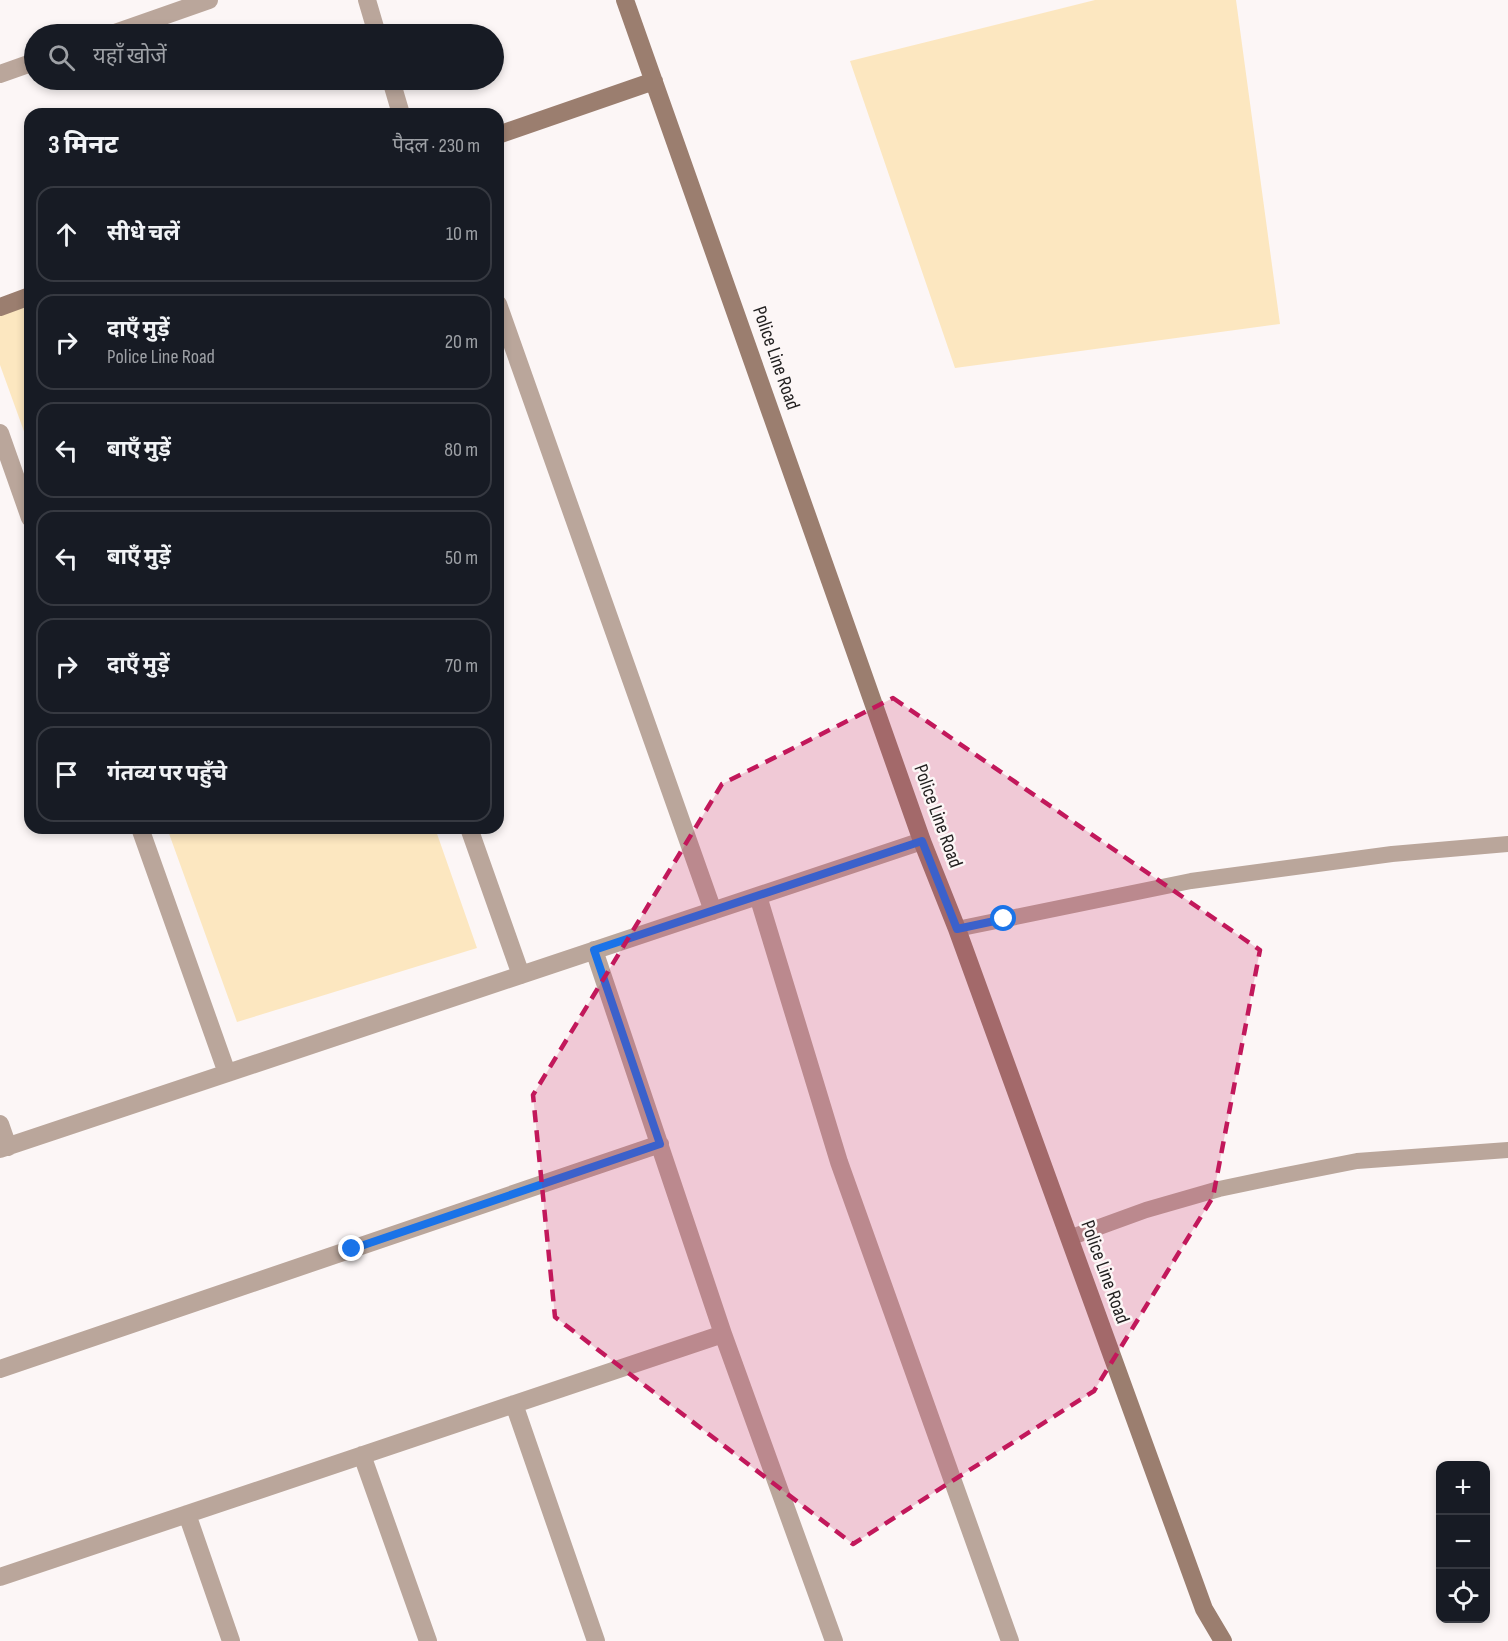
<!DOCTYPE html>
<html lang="hi">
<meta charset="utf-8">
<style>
body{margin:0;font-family:"Sofia Sans Condensed","Noto Sans Devanagari",sans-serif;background:#242831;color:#f1f3f6}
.controls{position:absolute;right:18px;bottom:18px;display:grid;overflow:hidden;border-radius:12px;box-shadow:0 3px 9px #0003}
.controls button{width:54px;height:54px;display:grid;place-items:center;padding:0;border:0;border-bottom:2px solid #363941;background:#171b24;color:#f1f3f6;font:30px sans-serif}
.stop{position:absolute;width:18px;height:18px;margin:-14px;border:4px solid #1a73e8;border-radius:50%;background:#fff}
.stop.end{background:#1a73e8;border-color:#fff;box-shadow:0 2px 6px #0008}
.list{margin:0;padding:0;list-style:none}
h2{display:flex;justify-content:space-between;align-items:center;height:78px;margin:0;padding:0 24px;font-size:26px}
h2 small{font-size:20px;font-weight:400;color:#9ea1a6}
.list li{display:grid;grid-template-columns:39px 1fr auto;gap:18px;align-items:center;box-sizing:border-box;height:96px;margin:0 12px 12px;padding:0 12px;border:2px solid #363941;border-radius:18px}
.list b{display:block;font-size:22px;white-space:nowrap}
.list p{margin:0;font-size:20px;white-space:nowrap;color:#9ea1a6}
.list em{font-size:20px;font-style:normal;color:#9ea1a6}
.icon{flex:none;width:33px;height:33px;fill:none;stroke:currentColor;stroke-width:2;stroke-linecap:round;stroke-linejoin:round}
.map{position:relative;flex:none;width:1508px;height:1641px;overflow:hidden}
.search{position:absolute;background:#171b24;box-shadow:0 3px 9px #0003;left:24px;top:24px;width:480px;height:66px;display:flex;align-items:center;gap:15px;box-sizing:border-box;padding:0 21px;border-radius:33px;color:#9ea1a6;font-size:22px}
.panel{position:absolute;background:#171b24;box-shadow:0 3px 9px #0003;left:24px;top:108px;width:480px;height:726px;border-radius:18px}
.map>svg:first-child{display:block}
.green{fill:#fce7c0}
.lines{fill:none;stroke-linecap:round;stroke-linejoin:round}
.lane{stroke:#baa69b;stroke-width:16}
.street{stroke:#baa69b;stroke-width:18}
.secondary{stroke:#9b7e6f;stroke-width:18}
.route{stroke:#1a73e8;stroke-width:8}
.marked{fill:#c2185b;fill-opacity:0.2;stroke:#c2185b;stroke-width:4.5;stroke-dasharray:12 8;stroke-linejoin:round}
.labels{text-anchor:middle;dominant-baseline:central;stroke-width:5;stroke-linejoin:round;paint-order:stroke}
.street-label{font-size:20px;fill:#232121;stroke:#fcf6f6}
</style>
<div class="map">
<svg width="1508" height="1641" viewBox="0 0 1508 1641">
<rect width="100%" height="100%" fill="#fcf6f6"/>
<path class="green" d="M1095,0h141l44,324 -325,44 -105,-307z
M30,291v157l-30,-83v-64z
M167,828h268l42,120 -240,74z"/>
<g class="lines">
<path class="lane" d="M957,929l234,-48 201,-27 116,-10
M1069,1238l77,-28 73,-21 62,-13 76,-15 151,-11"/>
<path class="street" d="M367,0l10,34
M112,34l97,-34
M0,74l34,-12
M391,80l10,34
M498,304l215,607
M0,433l30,85
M140,828l87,245
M469,828l52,147
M758,896l81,266 171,479
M594,950l129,384
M0,1124l8,23
M0,1149l922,-308
M0,1369l660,-225
M514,1404l82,237
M362,1455l66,186
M187,1514l44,127
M0,1577l723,-243 111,307"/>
<path class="secondary" d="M625,0l297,841 35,88 247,680 19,32
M498,135l156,-54
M0,307l30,-11"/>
</g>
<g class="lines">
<path class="route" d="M352,1249l308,-105 -66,-194 328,-109 35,88 47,-10"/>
</g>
<path class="marked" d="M893,698l367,252 -47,247 -119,194 -241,153 -298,-227 -22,-222 189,-311z"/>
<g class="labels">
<g class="street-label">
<text transform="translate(776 358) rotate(71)">Police Line Road</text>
<text transform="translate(938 816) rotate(70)">Police Line Road</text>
<text transform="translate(1105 1272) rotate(70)">Police Line Road</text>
</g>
</g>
</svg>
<div class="controls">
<button>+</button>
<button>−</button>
<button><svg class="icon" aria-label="locate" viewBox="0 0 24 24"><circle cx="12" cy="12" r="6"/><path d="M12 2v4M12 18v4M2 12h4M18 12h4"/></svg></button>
</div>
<div class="stop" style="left:1004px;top:919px"></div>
<div class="stop end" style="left:352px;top:1249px"></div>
<div class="search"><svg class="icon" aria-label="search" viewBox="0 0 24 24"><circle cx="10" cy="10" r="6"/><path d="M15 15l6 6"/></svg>यहाँ खोजें</div>
<section class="panel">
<h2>3 मिनट<small>पैदल · 230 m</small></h2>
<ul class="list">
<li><svg class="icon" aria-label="ahead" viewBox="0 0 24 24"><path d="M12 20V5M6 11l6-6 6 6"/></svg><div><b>सीधे चलें</b></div><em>10 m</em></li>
<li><svg class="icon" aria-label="right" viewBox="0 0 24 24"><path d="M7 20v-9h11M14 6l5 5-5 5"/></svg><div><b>दाएँ मुड़ें</b><p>Police Line Road</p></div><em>20 m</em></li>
<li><svg class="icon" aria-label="left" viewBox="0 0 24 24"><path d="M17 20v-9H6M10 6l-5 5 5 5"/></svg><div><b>बाएँ मुड़ें</b></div><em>80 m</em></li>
<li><svg class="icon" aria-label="left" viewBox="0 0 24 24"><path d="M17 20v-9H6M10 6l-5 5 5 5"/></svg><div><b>बाएँ मुड़ें</b></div><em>50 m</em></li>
<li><svg class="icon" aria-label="right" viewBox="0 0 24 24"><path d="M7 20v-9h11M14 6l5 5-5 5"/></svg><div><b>दाएँ मुड़ें</b></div><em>70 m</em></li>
<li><svg class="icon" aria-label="arrive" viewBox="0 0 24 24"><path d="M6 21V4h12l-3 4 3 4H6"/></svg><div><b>गंतव्य पर पहुँचे</b></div></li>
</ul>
</section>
</div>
